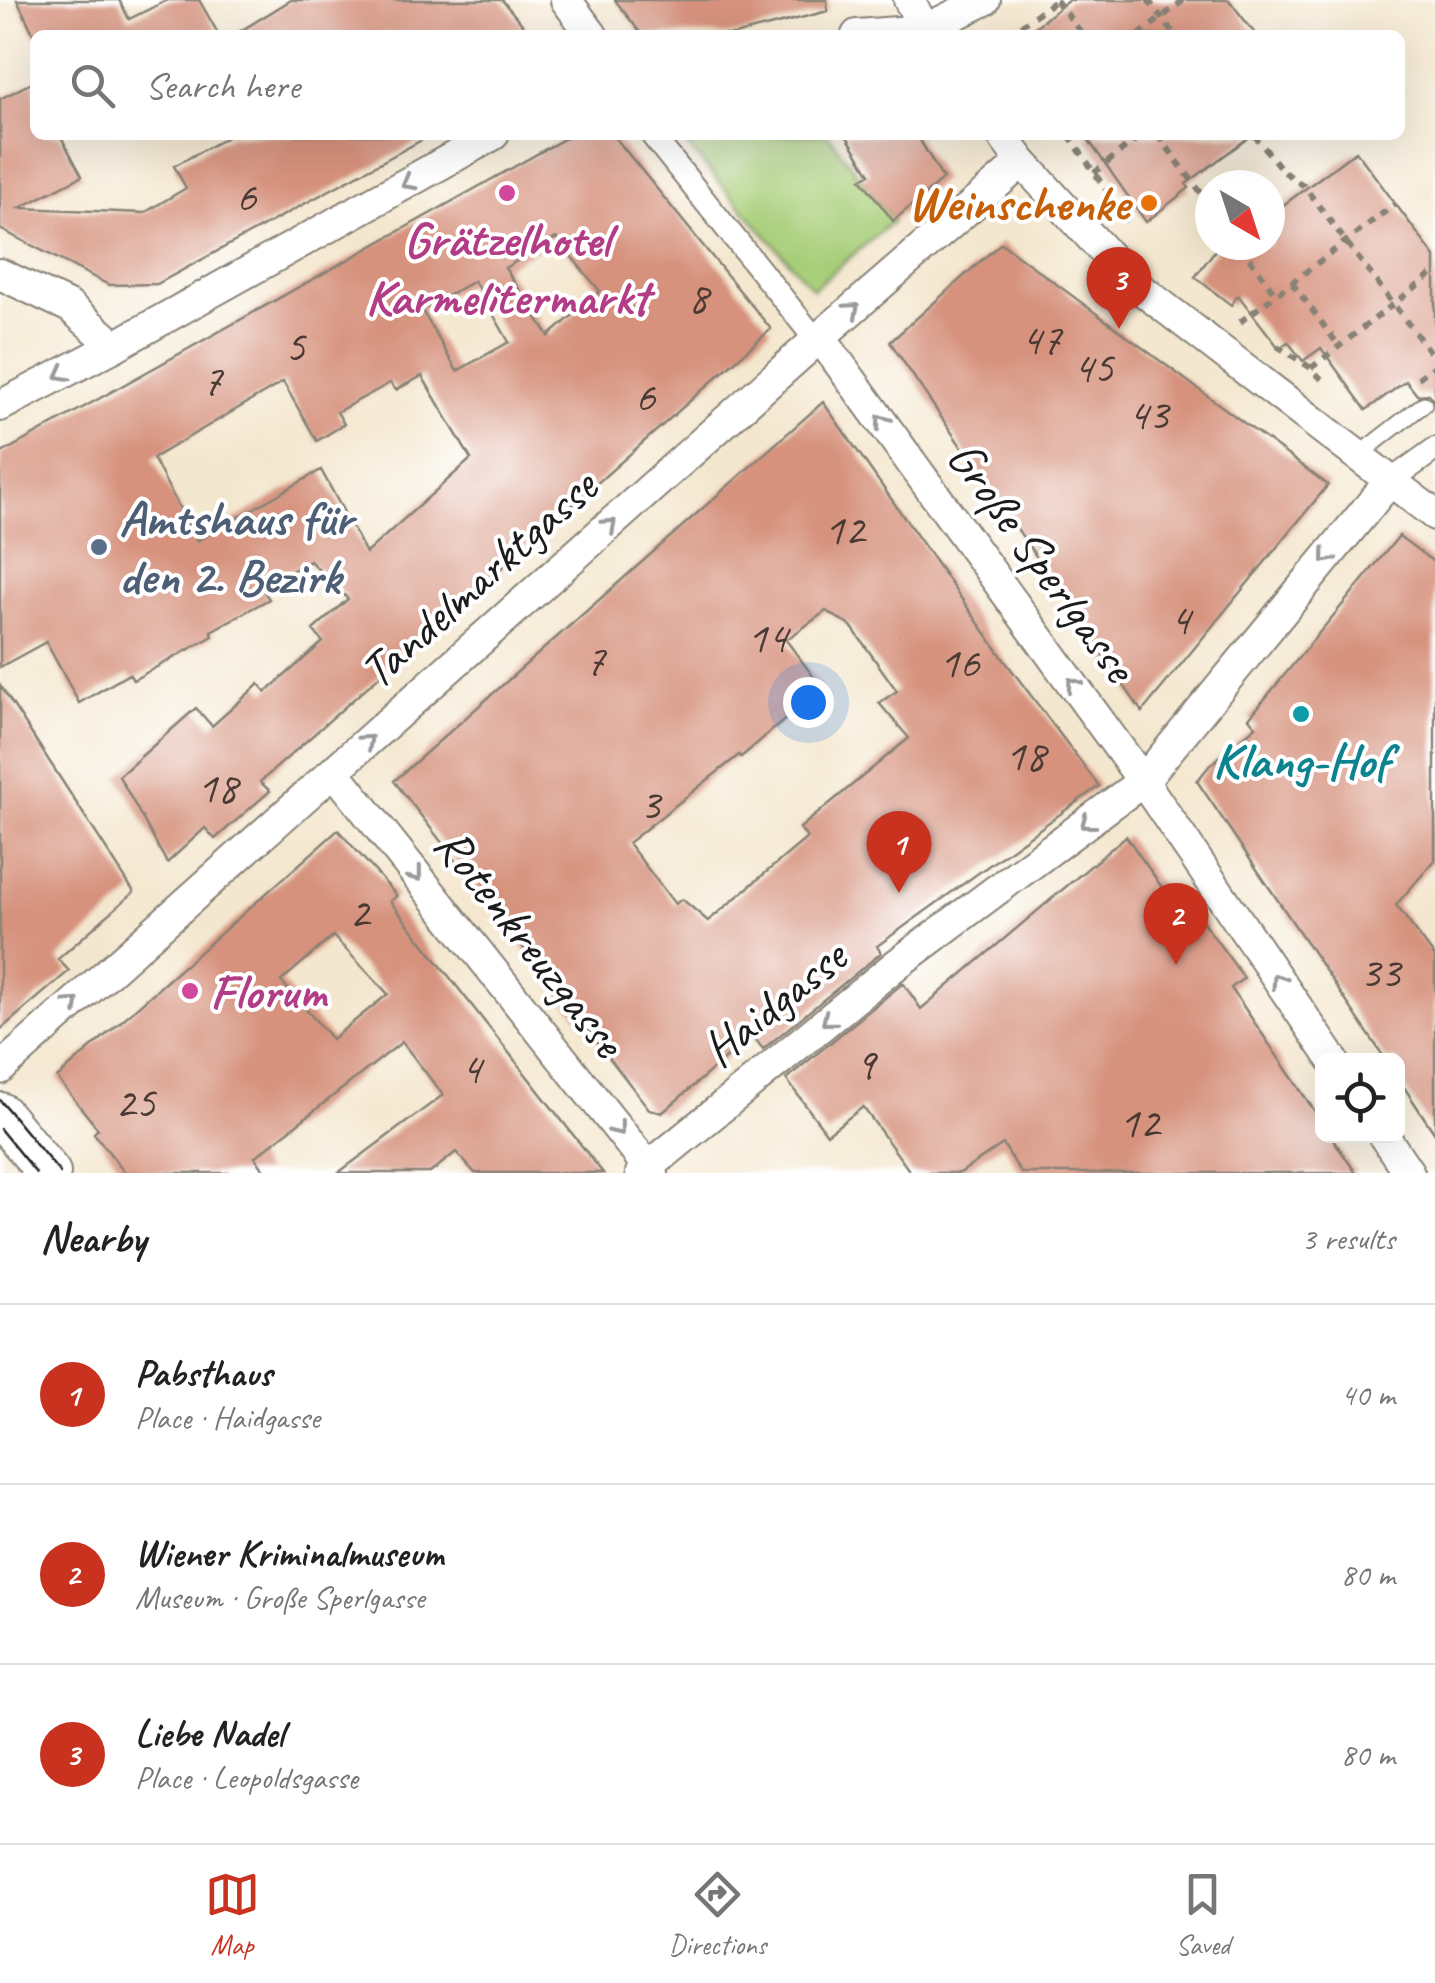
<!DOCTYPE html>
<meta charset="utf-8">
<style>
body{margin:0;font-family:Caveat,sans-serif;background:#f2f2f2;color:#222}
.controls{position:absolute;right:30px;bottom:30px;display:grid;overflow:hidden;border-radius:15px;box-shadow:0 10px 40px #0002}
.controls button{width:90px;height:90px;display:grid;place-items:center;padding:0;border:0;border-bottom:2px solid #e0e0e0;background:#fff;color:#222;font:50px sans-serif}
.compass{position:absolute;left:1195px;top:170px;width:90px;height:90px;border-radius:50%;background:#fff;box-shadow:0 10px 40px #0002;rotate:141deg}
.you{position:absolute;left:808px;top:702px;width:35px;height:35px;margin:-25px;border:8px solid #fff;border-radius:50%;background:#1a73e8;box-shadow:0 0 0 15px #1a73e833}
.badge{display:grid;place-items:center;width:65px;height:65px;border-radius:50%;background:#c8321e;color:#fff;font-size:32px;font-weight:700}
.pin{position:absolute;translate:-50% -82px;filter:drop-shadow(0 2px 5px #0008)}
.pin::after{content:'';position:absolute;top:52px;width:35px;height:30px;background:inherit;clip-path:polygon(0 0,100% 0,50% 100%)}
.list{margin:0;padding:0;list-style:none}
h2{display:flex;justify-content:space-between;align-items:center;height:130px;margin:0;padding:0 40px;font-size:42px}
h2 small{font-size:32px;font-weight:400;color:#767676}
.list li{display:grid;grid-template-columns:65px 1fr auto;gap:30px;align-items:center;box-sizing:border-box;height:180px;padding:0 40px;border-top:2px solid #e0e0e0}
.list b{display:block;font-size:38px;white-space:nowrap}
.list p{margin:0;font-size:32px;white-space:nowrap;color:#767676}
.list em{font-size:32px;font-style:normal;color:#767676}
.icon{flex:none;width:55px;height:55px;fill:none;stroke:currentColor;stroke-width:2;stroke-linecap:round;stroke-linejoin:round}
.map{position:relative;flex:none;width:1435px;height:1173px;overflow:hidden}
.search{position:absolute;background:#fff;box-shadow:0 10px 40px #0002;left:30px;right:30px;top:30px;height:110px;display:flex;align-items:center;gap:25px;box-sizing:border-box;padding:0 35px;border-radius:15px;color:#767676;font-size:38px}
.sheet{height:670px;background:#fff}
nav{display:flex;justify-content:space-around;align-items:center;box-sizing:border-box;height:140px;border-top:2px solid #e0e0e0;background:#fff;font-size:28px;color:#767676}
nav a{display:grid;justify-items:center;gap:5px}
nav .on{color:#c8321e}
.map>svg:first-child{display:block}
.green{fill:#a7ce78;stroke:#62754a;stroke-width:2.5}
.building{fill:#d6927d;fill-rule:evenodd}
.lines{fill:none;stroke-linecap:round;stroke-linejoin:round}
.service-casing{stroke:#888276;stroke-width:19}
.pedestrian-casing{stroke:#888276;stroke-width:26}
.minor-casing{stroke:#888276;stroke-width:34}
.secondary-casing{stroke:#888276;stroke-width:46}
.path{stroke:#888276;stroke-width:6;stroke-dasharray:8 8;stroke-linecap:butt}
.service{stroke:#fff;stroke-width:15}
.pedestrian{stroke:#fff;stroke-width:22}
.minor{stroke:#fff;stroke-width:30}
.secondary{stroke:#fff;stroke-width:42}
.tram{stroke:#1c1c1c;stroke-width:2.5}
.oneway{stroke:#999}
.hotel-dot{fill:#d1479c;stroke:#fff;stroke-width:4}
.food-dot{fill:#e8710a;stroke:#fff;stroke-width:4}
.service-dot{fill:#5c6f8a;stroke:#fff;stroke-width:4}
.culture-dot{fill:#0f9aa8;stroke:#fff;stroke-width:4}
.labels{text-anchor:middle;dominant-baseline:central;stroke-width:8;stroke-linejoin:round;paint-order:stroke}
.number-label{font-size:45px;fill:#4a3a34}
.food-label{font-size:50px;font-weight:bold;fill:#c56008;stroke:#fff;text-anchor:end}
.hotel-label{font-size:50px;font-weight:bold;fill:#b23c85;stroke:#fff}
.service-label{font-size:50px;font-weight:bold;fill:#4e5e75;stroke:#fff;text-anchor:start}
.street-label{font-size:50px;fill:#1c1c1c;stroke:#fff}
.culture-label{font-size:50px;font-weight:bold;fill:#0d838f;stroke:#fff}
</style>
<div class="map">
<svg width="1435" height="1173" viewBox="0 0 1435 1173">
<rect width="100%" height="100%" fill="#fff"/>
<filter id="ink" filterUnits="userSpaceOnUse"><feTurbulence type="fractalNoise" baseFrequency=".01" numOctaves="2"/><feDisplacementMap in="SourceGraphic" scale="20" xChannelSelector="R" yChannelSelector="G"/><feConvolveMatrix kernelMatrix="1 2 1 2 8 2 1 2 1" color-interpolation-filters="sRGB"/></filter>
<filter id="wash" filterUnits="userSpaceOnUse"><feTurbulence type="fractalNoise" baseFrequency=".0048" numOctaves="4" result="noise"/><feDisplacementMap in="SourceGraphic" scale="40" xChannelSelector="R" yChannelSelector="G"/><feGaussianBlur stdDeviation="2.25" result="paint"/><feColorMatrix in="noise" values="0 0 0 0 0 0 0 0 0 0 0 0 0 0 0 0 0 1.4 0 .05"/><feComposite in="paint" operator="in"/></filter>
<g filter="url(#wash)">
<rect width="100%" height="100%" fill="#f4e7cf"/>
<path class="green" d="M678,135h150l65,86 -80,68z"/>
<g id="blocks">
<path class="building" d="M17,0h102l10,19 39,-19h31l20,35h-185z
M291,0h211l29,35h-297z
M615,0h212l1,11 -94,24h-92z
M1069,0h160l27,35h-231z
M35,81v54h25l22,41 -62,32 124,5 42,-25 -12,-22 57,-31h200l-274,149 -48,1 -109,-56v-130z
M571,135h42l158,194 -511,453 10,9 -55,48 -10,-11 -38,35 -48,-87 77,-68 16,18 47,-42 7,8 57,-50 -10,-12 35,-31 -14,-14 3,-2 -8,-11 -5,3 -14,-14 -49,26 8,12 -58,32 2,5 -80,44 -4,-6 -50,29 -33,-61 -46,25v-213zM556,238l44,53 -51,45 -44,-68zM474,281l35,61 -52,29 -35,-61zM422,376l49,83 -105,94 -45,-83 -124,71 -44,-83 130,-76 34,59 27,-17 -7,-12 53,-29 6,7z
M846,135h71l26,44 -50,42 -32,-42 9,-5z
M1085,135h167l-66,49 3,4 -43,34z
M1356,151l79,106v145l-6,-8 -12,1 -11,-14 -40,29 -45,-62 -18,13 -15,-19 -9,6 -41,-53 -7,10 -36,-28 24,-32h51v-30z
M1001,243l327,242 -186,227 -252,-370z
M823,402l185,263 91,121 -222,160 4,7 -118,96 -11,-14 -90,78 -13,-4 -255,-328zM826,611l25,15 46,65 -18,12 30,35 -109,90 7,10 -99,83 -26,-22 -7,5 -47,-61 111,-88 2,2 81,-69 -36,-48z
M1399,536l36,27v297l-39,45 39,52v177l-37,-56v-18h-12l-189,-279 13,-16 46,-39 -7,-8z
M0,685l134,207 -76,67 11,12 -69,59z
M338,830l59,66 -7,5 213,272h-128l-19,-21 -26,21h-92l105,-78 -41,-53 -147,115 11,16h-141l-31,-40 4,-4 -41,-51zM333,936l55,58 -56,45 -51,-58z
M1126,836l49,70 9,-10 60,82 -13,10 91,134v14h9l25,37h-335l-18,-29 -43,29h-49l-48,-66 -36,27 -41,-55 117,-96 18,26z"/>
</g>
</g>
<g filter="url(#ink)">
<use href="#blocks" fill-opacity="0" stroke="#888276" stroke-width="2.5"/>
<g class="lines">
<defs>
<path id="service" d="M1356,457l68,-53"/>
<path id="pedestrian" d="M652,135l156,195 12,7
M1389,482l46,-33"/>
<path id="minor" d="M566,0l26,35
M909,0l19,35
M857,35l67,-5 61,-30
M1002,135l20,27 111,121 302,232
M0,274l70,33 45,39
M820,337l323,444 190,279
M0,406l115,-60 378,-211
M334,771l319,402
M0,1069l820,-732 202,-175
M1384,1136l25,37
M641,1173l256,-209 246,-183 246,-299"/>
<path id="secondary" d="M0,1114l49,59"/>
</defs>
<use href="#service" class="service-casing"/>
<use href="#pedestrian" class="pedestrian-casing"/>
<use href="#minor" class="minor-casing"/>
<use href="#secondary" class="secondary-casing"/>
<path class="path" d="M1056,0l27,35
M1148,0l27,35
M1008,35l48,-35
M1139,35l45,-35
M1069,135l61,90
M1158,135l52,70
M1254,135l29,36 20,14 132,174
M1094,173l48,-38
M1240,245l36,50
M1292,283l47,63
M1240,322l155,-118
M1277,346l34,22 15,16
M1311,368l124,-96
M1418,378l17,-12"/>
<use href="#service" class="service"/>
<use href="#pedestrian" class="pedestrian"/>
<use href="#minor" class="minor"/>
<use href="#secondary" class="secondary"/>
<path class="tram" d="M0,1100l60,73
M0,1129l36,44"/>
</g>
<defs><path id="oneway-chevron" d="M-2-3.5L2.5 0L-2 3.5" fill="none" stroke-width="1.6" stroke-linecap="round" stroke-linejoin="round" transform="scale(2.5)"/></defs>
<g class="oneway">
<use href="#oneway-chevron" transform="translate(408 183) rotate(151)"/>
<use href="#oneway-chevron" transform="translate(853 309) rotate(-41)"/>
<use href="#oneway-chevron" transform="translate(62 374) rotate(152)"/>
<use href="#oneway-chevron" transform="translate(882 421) rotate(-126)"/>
<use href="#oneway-chevron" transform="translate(610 525) rotate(-42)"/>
<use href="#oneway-chevron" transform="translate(1327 557) rotate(129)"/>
<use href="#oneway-chevron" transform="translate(1073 684) rotate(-126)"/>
<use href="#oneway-chevron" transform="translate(367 741) rotate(-42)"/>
<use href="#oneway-chevron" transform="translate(1087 823) rotate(143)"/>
<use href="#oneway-chevron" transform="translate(416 875) rotate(52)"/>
<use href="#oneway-chevron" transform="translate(1278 980) rotate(-124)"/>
<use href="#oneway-chevron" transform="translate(73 1004) rotate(-42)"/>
<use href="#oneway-chevron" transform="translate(828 1020) rotate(141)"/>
<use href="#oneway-chevron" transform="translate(618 1129) rotate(52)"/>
</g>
</g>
<g class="hotel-dot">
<circle cx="507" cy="193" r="10"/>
<circle cx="190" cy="991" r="10"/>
</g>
<circle class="food-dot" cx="1149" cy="203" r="10"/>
<circle class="service-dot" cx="99" cy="547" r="10"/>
<circle class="culture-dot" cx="1301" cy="714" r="10"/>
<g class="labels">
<g class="number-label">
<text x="246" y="196">6</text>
<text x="698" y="297">8</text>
<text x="1041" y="339">47</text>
<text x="295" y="346">5</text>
<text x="1093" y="367">45</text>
<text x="212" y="380">7</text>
<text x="645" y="396">6</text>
<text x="1148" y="414">43</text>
<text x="844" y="529">12</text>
<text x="1180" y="619">4</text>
<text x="767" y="637">14</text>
<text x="595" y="660">7</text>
<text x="959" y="662">16</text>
<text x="1025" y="755">18</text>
<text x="217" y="787">18</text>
<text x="650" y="804">3</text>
<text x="359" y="912">2</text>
<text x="1380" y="972">33</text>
<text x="865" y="1064">9</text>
<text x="471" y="1068">4</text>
<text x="135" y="1102">25</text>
<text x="1139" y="1122">12</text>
</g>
<g class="food-label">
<text x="1129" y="203">Weinschenke</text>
</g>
<g class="hotel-label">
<text x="507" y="239">Grätzelhotel<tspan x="507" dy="58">Karmelitermarkt</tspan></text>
<text x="210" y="991" text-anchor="start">Florum</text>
</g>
<g class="service-label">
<text x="119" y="518">Amtshaus für<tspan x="119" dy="58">den 2. Bezirk</tspan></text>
</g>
<g class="street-label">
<text transform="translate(1042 561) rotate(54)">Große Sperlgasse</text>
<text transform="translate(478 579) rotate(-42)">Tandelmarktgasse</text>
<text transform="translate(530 942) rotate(52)">Rotenkreuzgasse</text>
<text transform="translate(774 1003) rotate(-39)">Haidgasse</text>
</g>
<g class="culture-label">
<text x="1301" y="760">Klang-Hof</text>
</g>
</g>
</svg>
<div class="controls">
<button><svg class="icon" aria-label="locate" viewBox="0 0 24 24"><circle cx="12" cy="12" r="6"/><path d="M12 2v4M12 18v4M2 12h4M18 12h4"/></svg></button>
</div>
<svg class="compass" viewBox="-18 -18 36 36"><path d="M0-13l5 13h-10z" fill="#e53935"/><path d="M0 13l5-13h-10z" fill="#767676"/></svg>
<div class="you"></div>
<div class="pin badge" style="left:899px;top:893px">1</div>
<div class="pin badge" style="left:1176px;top:965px">2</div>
<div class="pin badge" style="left:1119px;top:329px">3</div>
<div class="search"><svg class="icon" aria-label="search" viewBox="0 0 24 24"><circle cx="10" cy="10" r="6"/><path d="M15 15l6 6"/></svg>Search here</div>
</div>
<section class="sheet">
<h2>Nearby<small>3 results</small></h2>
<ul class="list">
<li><span class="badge">1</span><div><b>Pabsthaus</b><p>Place · Haidgasse</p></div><em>40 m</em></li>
<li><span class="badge">2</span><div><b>Wiener Kriminalmuseum</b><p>Museum · Große Sperlgasse</p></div><em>80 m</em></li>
<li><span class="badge">3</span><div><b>Liebe Nadel</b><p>Place · Leopoldsgasse</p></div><em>80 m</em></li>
</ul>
</section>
<nav>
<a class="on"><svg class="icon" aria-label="map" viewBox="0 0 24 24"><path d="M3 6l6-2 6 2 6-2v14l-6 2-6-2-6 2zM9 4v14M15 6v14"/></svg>Map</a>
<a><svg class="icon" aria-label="directions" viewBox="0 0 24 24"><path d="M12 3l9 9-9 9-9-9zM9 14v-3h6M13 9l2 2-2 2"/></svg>Directions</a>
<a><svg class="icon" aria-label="saved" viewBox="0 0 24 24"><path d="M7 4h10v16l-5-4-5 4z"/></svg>Saved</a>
</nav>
